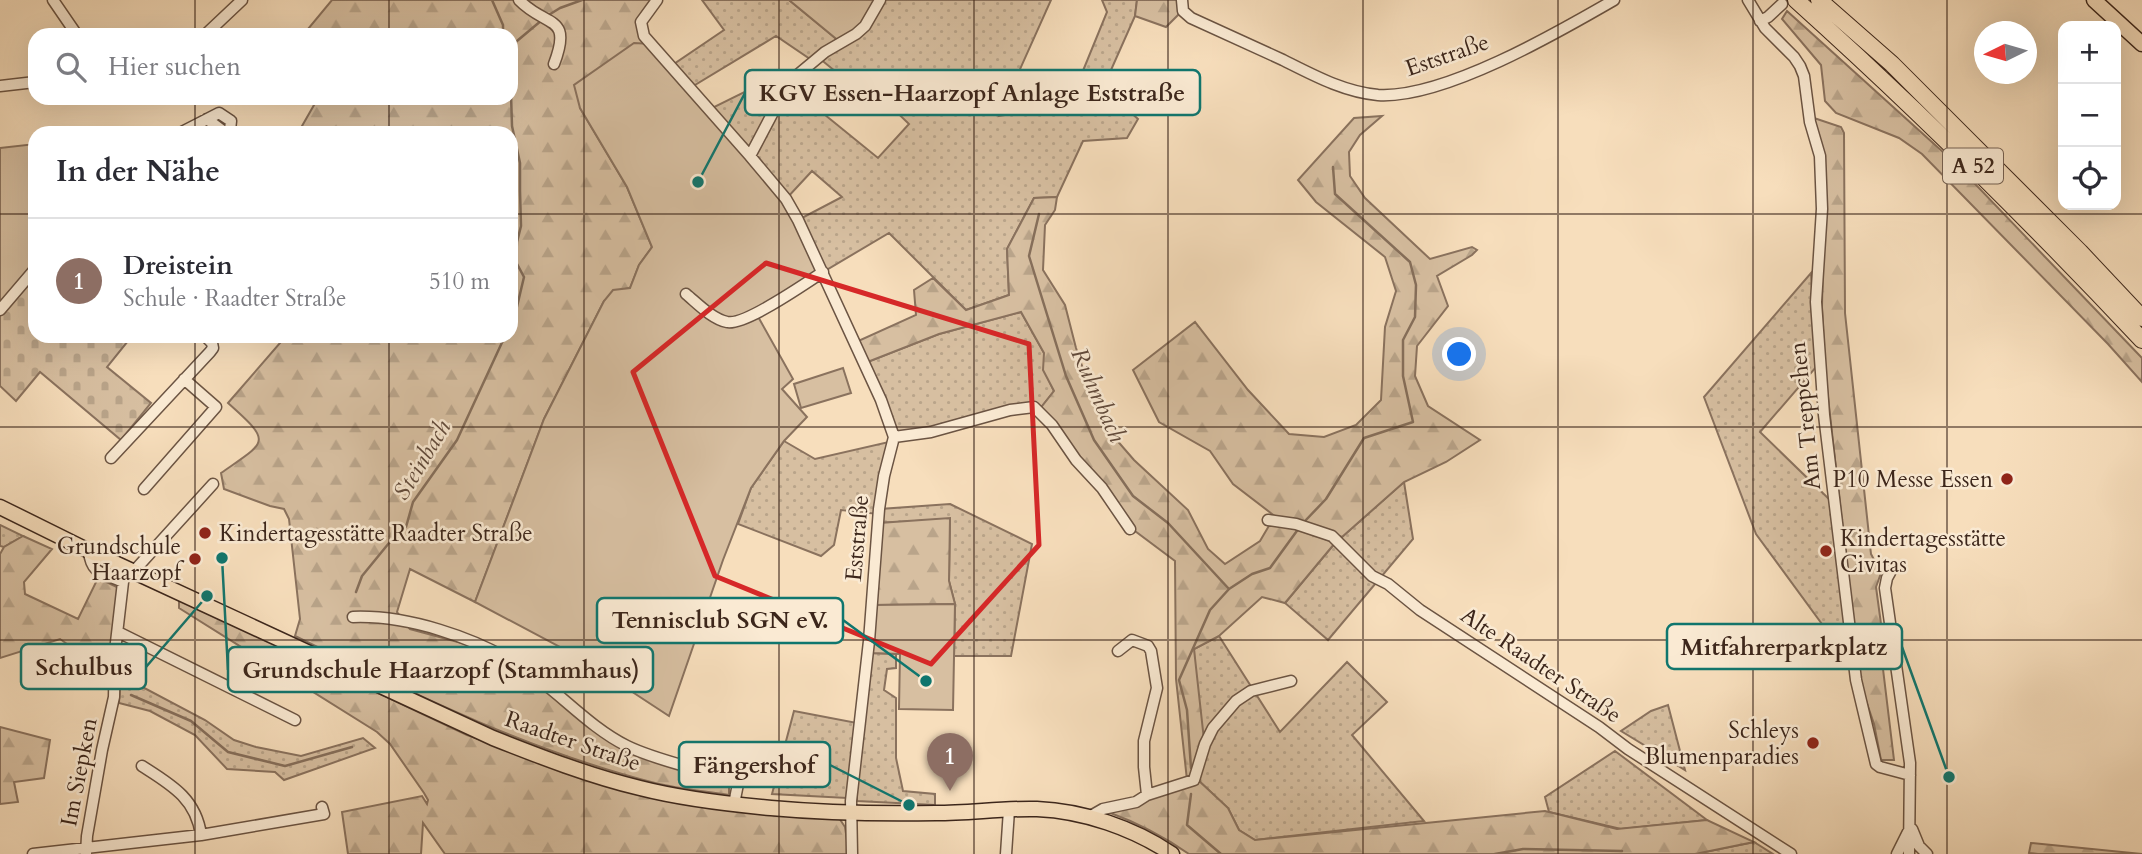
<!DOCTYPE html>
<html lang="de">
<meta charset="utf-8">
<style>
body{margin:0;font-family:Cardo,serif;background:#f2f2f3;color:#2b2b33}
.controls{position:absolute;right:21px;top:21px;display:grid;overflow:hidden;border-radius:14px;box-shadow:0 7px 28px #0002}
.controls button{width:63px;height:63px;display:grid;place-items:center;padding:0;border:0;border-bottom:2px solid #e1e1e2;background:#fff;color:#2b2b33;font:35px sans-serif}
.compass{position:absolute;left:1974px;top:21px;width:63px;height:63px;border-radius:50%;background:#fff;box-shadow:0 7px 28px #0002;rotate:265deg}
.you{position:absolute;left:1460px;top:355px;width:24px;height:24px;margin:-18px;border:5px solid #fff;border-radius:50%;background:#1a73e8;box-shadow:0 0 0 10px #1a73e833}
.badge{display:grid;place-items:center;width:46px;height:46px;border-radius:50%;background:#8f2418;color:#fff;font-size:23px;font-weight:700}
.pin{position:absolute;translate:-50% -58px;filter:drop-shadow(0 2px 4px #0008)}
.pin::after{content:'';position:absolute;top:37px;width:24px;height:21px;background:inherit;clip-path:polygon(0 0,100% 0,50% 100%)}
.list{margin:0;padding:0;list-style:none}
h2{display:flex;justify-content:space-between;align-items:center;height:91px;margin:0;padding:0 28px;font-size:30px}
h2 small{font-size:23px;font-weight:400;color:#7c7c81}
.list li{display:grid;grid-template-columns:46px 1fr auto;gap:21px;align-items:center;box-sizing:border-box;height:126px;padding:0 28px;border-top:2px solid #e1e1e2}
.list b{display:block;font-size:26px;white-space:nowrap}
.list p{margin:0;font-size:23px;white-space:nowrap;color:#7c7c81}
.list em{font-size:23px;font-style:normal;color:#7c7c81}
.icon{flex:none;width:38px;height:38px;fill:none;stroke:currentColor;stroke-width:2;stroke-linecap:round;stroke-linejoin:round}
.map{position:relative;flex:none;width:2142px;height:854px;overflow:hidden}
.search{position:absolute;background:#fff;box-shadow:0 7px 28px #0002;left:28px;top:28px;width:490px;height:77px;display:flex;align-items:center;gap:18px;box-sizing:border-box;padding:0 24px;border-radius:21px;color:#7c7c81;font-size:26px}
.panel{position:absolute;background:#fff;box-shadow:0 7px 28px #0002;left:28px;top:126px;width:490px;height:217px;border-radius:21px}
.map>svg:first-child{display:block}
.grass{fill:url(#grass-dots);stroke:#8a725e;stroke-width:2}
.forest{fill:url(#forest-firs);stroke:#8a725e;stroke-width:2}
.cemetery{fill:url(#cemetery-stones);stroke:#8a725e;stroke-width:2}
.green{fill:#d7bfa1;stroke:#8a725e;stroke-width:2}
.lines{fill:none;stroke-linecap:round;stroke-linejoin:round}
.stream{stroke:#866f5b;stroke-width:2.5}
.minor-casing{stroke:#6b5443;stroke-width:13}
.major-casing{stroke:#3c261b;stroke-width:17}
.highway-casing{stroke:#3c261b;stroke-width:18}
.minor{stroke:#faead3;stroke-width:10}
.major{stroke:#f7debc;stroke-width:14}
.highway{stroke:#f7debc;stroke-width:16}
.marked{fill:none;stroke:#d62828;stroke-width:5;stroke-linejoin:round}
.grid{fill:none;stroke:#3c261b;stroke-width:2;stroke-opacity:0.55}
.poi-dot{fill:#8f2418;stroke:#faead3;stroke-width:2.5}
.labels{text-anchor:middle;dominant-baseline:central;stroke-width:5;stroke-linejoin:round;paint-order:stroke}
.shield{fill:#faead3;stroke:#756152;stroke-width:2}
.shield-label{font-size:21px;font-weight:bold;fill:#3c261b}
.street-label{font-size:23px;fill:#3c261b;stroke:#faead3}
.poi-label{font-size:23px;fill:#3c261b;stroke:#faead3;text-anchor:end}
.water-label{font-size:24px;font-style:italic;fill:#614a3b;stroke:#faead3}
.leader{fill:none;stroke:#0f766e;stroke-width:2.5}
.callout-dot{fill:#0f766e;stroke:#faead3;stroke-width:2.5}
.callout{fill:#faead3;stroke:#0f766e;stroke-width:2.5}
.callout-label{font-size:24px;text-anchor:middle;font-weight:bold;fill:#3c261b}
</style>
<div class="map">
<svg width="2142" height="854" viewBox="0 0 2142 854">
<defs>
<pattern id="grass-dots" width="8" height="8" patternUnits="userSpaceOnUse" patternTransform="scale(1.75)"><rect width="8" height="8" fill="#d7bfa1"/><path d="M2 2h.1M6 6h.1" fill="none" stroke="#b9a48a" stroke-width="1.8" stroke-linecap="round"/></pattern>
<pattern id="forest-firs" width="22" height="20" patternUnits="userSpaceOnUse" patternTransform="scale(1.75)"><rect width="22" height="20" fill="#d7bfa1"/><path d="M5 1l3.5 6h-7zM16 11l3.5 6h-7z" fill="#b9a48a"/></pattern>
<pattern id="cemetery-stones" width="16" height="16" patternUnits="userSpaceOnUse" patternTransform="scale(1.75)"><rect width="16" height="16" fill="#d7bfa1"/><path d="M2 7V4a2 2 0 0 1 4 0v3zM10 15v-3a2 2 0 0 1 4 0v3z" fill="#b9a48a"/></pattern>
</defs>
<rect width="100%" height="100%" fill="#f7debc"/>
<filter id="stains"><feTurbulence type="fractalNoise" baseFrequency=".00286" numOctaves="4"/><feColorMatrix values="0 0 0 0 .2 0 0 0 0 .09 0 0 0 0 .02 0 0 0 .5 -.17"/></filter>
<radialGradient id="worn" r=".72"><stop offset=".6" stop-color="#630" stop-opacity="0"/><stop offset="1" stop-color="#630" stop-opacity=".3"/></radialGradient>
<path class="grass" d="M702,0h87l51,42 -27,19 -37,-25 -86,52 -19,-22 53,-36z
M881,0h170l-52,116 70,-11 38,-93 -5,-12h35l-2,16 -32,72 35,31 -11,19 -44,3 -26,56 -23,1 -27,51 2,46 -43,15 -77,-77 -66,39 -25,-52 44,-23 -30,-26 -26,28 -78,-89 69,-34 101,82 31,-34 -33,-32 -8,6 -49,-40z
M1811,273l6,93 -57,66 71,69 18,160 -93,-127 -52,-137z
M1021,312l23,41v17l10,21 -15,19 -143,25 -31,-72 74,-29z
M784,441l31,18 78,-18 -15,73 -37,-4 -7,35 -13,11 -83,-32 13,-36z
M1404,482l9,57 -85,101 -43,-37 50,-60z
M950,504l82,40 -21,112h-57l1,-52 -6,-23 1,-62 -71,4 1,-14z
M0,525l23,11 -19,11 -4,-1z
M1219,636l61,96 67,-70 40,40 -35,33 72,86 -169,19 -16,-10 -11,-22 -30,-28 -4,-131z
M871,653l25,1v14l-9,1 -3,21 12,8v60l7,33 32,3v11l-78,-4v-23z
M120,682l15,1 70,37 29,20 22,7 45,9 62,-18 12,10 -91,32 -9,-8 -48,-3 -32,-34 -45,-24 -31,-8z
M1668,705l17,65 -64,-39 30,-20z
M794,711l63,12 -10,75 -75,-4z
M1615,751l92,69 -86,9 -72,-17 -4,-15z
M1754,842l19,12h-78z"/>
<path class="forest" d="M332,0h323l-14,22 11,22 -72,64 47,79 25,60 -13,18 -9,23 -10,2 -16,11 -60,118 -69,183 -65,-33 -13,43 13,17 59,16 50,23 82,64 128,53v10c-25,-4 -50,-6 -74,-12 -126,-32 -243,-90 -360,-147l5,-17 -11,-100 -5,-10 -14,-3 -46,-17 -3,-16c46,-32 52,-30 7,-70l58,-67h225v-203h-213l16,-28 -6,-7h203v-63h-208z
M1137,0h45v11l-16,16 -31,-11z
M1787,11l167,151 188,196v24l-34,-38 -186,-190 -23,-16 -63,-25 -11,-12 -4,-36 -39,-46z
M1382,116l-22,19 -11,17 1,24 15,22 65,61 42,-12 5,3 -5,5 -35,21 11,30 -31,40 -2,30 13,30 52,34 -34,22 -42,20 -62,55 -34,-13 -32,-7 -43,-33 -23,-33 -51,-29 -26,-52 62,-48 53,68 41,44 35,3 32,-12 25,-25 4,-73 11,-36 -11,-34 -69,-55 -18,-22 56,-62z
M1814,118l27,9 3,6 1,180 26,241 10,19 -5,14 11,81 -4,1 11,91h-13l-7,-36 -14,-41 -35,-313 -3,-63 3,-151z
M1057,197l-2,13 -10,15 -2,45 22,35 11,43 25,74 33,38 54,50 20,39 17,15 35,-23 10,-17 29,4 36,15 -50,60 -23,-6 -43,39 -25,13 10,91 -7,36 -10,4 -11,-101 -1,-118 -44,-33 -92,-118 15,-19 -11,-21 1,-17 -23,-41 -82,22 -74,29 -9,-21 60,-27 -2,-25 19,-12 33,32 43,-15 -2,-46 27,-51z
M950,518l-1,63 6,23 -80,1 4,-82z
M23,536l29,13 -28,33 1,12 53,25 20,-41 21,10 -8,87 -51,-36 -60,19v-104l4,-7z
M179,599l288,136 83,29 89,26 200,28 6,9 4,27h-404l-22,-31 -2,31h-73l-6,-42 80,-16 5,8 1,-4 -4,-7 -34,-49 -13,-12 -198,-124z
M0,727l50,13 -6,38 -30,4 4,20 -18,2z
M1198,780l30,28 11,22 16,10 290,-29 72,18 90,-9 47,22 -59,12h-506c-26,-18 -51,-31 -81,-42z
M2031,843l111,11h-104l-9,-1z"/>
<path class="cemetery" d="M35,269v67h97l-25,31 44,36 -30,37 -81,-68 -24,29 -16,-15v-75z"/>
<path class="green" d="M789,0h91l-8,14 -32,28z
M634,43l18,1 116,134 55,94 -67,41 37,66 -11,10 25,28 -23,24 -33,47 -28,72 -54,156 -90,-59 -104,-55 69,-183 60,-118 9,-11 17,-2 9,-23 13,-18 -25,-60 -47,-79 -6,-23z
M35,144v122l-35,42v-160z
M843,368l8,25 -50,15 -7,-24z
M955,604l-2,106 -54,-1 1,-55 -29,-1 4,-48z"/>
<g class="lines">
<path class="stream" d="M492,0l11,25v10
M547,16l13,-8 22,-8
M511,46l31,-26
M511,94l1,32 8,37v28l1,35 -4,16 -1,20 8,15 -9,38 -4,8
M1039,214l-10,42 37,120 28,64 39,56 35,27 61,66
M1305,521l21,-22 38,-61 49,-16 -10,-46v-36l12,-23 1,-32 -6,-23 -75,-68 -2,-27
M356,592l6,-16 27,-33 17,-16 7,-25 44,-62 48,-104
M131,695l60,26 37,31 57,14 67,-19
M1191,768l-4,-58 -8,-30 31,-70 19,-21 23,-15 18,-6 29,-40
M1191,794l-4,31 34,29
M1495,854l28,-5 99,2"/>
<defs>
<path id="minor" d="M53,0l24,35
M519,0c27,28 54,14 35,64
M657,0l-16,22 3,14 106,120
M1182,0l1,11 8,7c31,14 62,28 92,42 30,15 61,32 95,35 65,4 179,-62 236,-95
M1748,0l17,28 29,29 6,9 4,10 6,46 10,34 2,53 -6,93 8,113 32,265 20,84 4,3 30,8
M1760,21l8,-4 14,-13
M205,35l37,-35
M0,86l35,-4
M180,133l39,-20 12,8 -1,9 -7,1 -16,-12
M686,294c11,9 26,25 41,28 17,4 78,-38 96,-50
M0,310l35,-41
M894,437l37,-5 79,-22 24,-3 18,18 24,35 26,28 28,41
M111,458l99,-106 3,-4 -1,-5 -7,-7
M144,489l72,-82 -32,-28
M1268,520l28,4 36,12 40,40 16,8 32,26 179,117 29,22 163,105
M1892,569l-5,9 -2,10 25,175 -1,91
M134,571l79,-87
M353,617c54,-2 121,20 167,49 38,24 67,60 107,80 35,17 76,22 111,38l-4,20
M118,632l177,88
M1118,651l14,-11 16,6 3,5 6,37 -13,53v26l3,28
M142,766c28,18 54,32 59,69
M1089,817l14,-8 33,-7 11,-7 47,-15 11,-36 8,-16 23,-27 15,-10 40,-10
M1912,829l7,17 8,8
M33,854l168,-19 123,-21 -2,-7
M86,854l1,-18 15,-86 12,-53 1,-46 8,-69c-19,-9 -32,-7 -34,-31
M852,854l-1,-53 18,-160 10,-132 5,-33 10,-39 -13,-37 -83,-180 -12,-21 -36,-43 39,-74 36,-30 31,-18 9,-8 15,-26
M1006,854l3,-44
M1897,854l11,-22"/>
<path id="major" d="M2094,0l48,44
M0,507l89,44 404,187c48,19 97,38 147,50 43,11 87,16 131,20 55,5 110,6 165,5 34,0 68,-5 101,-4 47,2 96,19 135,45"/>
<path id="highway" d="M1796,0c120,108 235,222 346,340
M1819,0l73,64 188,188 62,66"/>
</defs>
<use href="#minor" class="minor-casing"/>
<use href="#major" class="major-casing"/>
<use href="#highway" class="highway-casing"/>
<use href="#minor" class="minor"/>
<use href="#major" class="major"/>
<use href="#highway" class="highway"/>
</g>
<path class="marked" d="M766,263l263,81 10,201 -108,119 -216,-88 -82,-204z"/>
<path class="grid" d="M195,0v35M389,0v35M584,0v854M779,0v854M974,0v854M1168,0v854M1363,0v854M1558,0v854M1753,0v854M1947,0v854M195,98v35M389,98v35M0,214h35M511,214h1631M195,336v518M389,336v518M0,427h2142M0,640h2142"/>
<g class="poi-dot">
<circle cx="2007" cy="479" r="7"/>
<circle cx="205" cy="533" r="7"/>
<circle cx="1826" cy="551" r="7"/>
<circle cx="195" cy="559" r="7"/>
<circle cx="1813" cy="743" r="7"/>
</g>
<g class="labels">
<rect class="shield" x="1943" y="148.5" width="60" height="35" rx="5"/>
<g class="shield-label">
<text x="1973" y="166">A 52</text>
</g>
<g class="street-label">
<text transform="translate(1447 55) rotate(-19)">Eststraße</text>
<text transform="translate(1805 416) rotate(-96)">Am Treppchen</text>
<text transform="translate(857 538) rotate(-85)">Eststraße</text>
<text transform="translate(1541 665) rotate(34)">Alte Raadter Straße</text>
<text transform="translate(573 741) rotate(19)">Raadter Straße</text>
<text transform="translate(79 772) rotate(-79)">Im Siepken</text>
</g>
<g class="poi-label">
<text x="1993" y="479">P10 Messe Essen</text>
<text x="219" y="533" text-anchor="start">Kindertagesstätte Raadter Straße</text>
<text x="1840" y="538" text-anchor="start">Kindertagesstätte<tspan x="1840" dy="26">Civitas</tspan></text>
<text x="181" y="546">Grundschule<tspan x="181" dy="26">Haarzopf</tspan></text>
<text x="1799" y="730">Schleys<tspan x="1799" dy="26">Blumenparadies</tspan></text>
</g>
<g class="water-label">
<text transform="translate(1098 395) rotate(66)">Ruhmbach</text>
<text transform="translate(422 460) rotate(-59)">Steinbach</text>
</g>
</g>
<path class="leader" d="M698 182L745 93M926 681L843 620M1949 777L1902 647M207 596L146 667M222 558L228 670M909 805L830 765"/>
<g class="callout-dot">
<circle cx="698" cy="182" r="7"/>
<circle cx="926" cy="681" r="7"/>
<circle cx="1949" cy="777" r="7"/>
<circle cx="207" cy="596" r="7"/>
<circle cx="222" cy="558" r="7"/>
<circle cx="909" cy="805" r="7"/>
</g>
<g class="callout">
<rect x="745" y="70" width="455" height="45" rx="7"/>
<rect x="597" y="598" width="246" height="45" rx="7"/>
<rect x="1667" y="624" width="235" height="45" rx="7"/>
<rect x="21" y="644" width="125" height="45" rx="7"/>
<rect x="228" y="647" width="425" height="45" rx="7"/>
<rect x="679" y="742" width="151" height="45" rx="7"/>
</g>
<g class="callout-label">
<text x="972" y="101">KGV Essen-Haarzopf Anlage Eststraße</text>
<text x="720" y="628">Tennisclub SGN eV.</text>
<text x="1784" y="655">Mitfahrerparkplatz</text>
<text x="84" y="675">Schulbus</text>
<text x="441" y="678">Grundschule Haarzopf (Stammhaus)</text>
<text x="754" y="773">Fängershof</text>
</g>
<rect width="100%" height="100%" filter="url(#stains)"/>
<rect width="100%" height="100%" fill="url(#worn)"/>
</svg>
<div class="controls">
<button>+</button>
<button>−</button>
<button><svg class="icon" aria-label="locate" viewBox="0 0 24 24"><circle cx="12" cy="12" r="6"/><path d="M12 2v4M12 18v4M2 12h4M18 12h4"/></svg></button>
</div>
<svg class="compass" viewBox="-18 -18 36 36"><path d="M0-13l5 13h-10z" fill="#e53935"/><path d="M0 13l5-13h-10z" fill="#7c7c81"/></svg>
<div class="you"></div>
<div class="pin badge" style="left:950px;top:791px;background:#8d6e63">1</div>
<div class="search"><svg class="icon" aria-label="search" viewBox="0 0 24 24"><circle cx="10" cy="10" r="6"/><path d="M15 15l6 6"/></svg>Hier suchen</div>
<section class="panel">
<h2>In der Nähe<small></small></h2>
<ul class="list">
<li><span class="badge" style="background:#8d6e63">1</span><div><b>Dreistein</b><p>Schule · Raadter Straße</p></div><em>510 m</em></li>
</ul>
</section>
</div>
